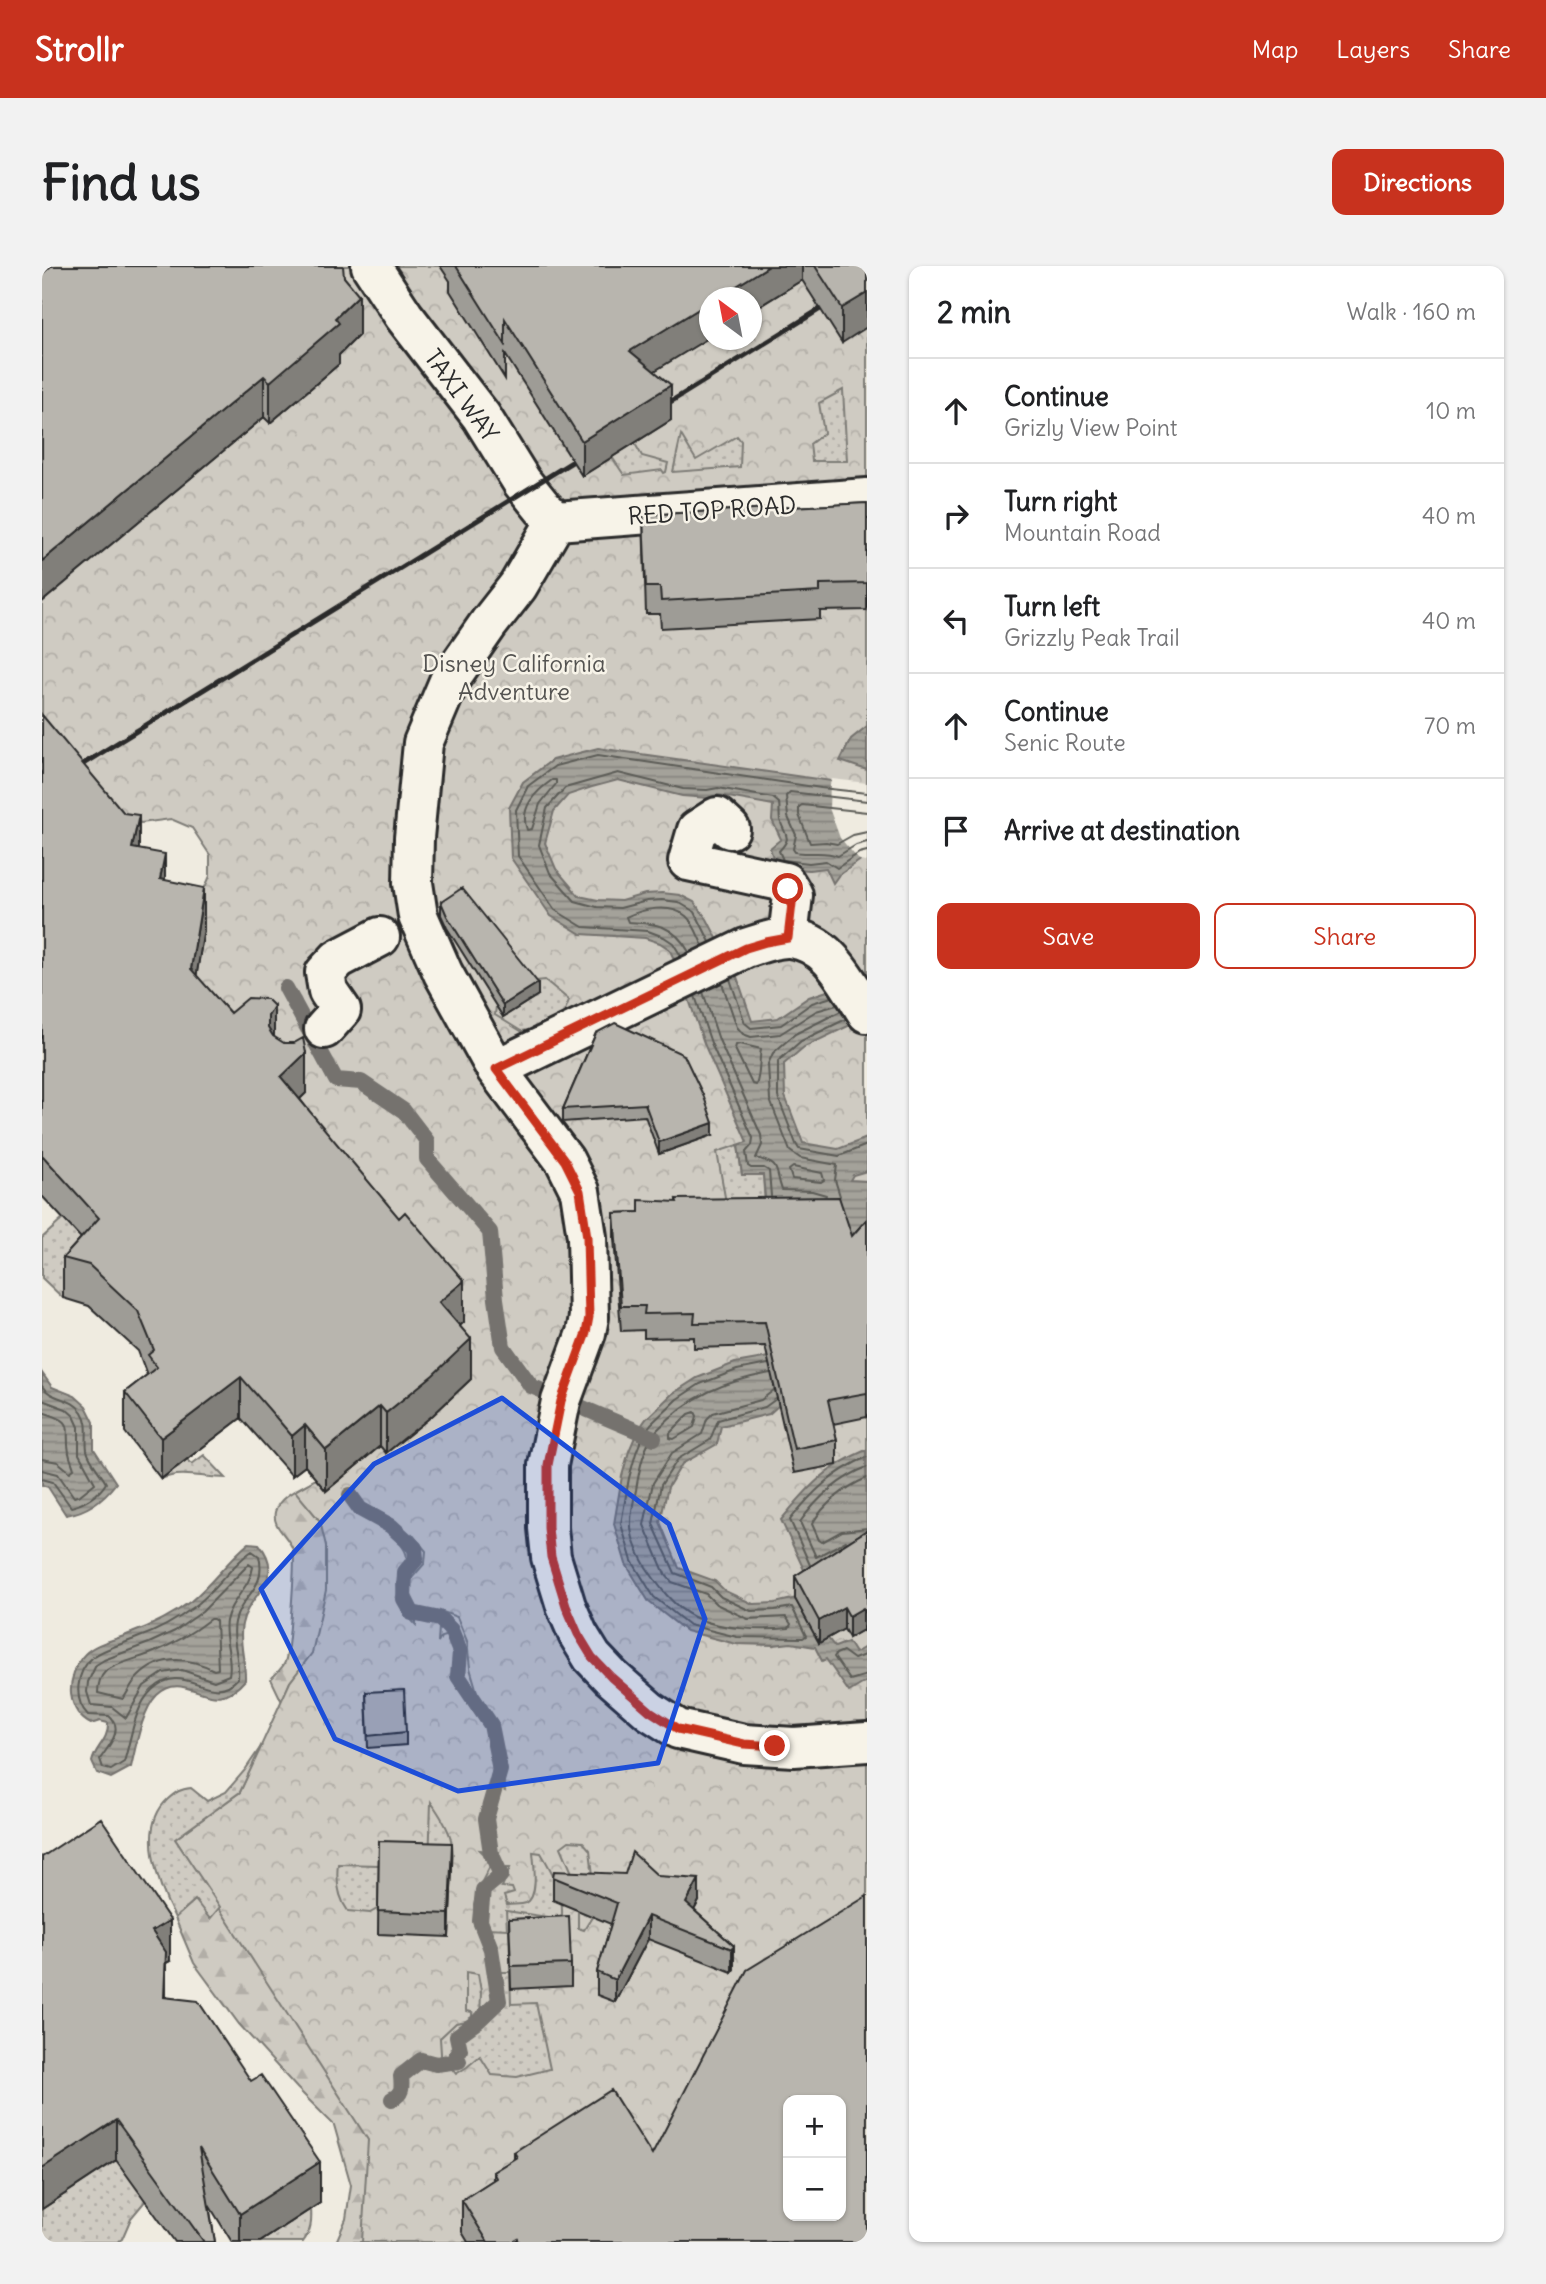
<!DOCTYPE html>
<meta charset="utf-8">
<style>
body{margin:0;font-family:Delius,sans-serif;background:#f2f2f2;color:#202124}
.controls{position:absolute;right:21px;bottom:21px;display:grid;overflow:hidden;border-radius:14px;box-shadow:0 2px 5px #0004}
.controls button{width:63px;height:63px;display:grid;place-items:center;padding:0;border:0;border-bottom:2px solid #e0e0e0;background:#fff;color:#202124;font:35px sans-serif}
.compass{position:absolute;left:657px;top:21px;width:63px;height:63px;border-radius:50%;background:#fff;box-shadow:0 2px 5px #0004;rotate:328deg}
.stop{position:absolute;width:21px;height:21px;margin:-16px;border:5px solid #c8321e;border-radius:50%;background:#fff}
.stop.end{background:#c8321e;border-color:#fff;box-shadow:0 2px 7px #0008}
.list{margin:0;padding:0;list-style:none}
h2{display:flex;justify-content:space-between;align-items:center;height:91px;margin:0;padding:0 28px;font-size:30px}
h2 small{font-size:23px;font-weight:400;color:#757577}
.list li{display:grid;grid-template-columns:46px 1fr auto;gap:21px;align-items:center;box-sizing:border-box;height:105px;padding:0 28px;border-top:2px solid #e0e0e0}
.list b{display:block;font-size:26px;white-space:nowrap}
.list p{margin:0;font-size:23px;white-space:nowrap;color:#757577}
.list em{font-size:23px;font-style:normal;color:#757577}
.actions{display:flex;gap:14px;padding:21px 28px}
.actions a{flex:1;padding:16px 0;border:2px solid #c8321e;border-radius:14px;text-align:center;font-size:24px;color:#c8321e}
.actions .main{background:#c8321e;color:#fff}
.icon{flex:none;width:38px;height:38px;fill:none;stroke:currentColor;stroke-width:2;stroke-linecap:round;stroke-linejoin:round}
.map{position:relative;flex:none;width:825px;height:1976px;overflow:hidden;border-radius:14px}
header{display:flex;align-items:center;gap:42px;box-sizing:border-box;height:98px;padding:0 35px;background:#c8321e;color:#fff}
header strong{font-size:33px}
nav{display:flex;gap:38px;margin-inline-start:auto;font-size:24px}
.intro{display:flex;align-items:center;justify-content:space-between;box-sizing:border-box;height:168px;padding:0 42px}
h1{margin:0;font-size:49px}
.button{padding:18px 32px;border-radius:14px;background:#c8321e;color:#fff;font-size:24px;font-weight:700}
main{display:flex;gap:42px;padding:0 42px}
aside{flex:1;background:#fff;border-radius:14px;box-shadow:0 2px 5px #0004}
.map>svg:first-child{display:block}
.forest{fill:url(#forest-firs);stroke:#7d7b76;stroke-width:2}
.park{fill:url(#park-crowns);stroke:#7d7b76;stroke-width:2;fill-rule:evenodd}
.garden{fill:url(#garden-dots);stroke:#7d7b76;stroke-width:2}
.water{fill:url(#water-rules);stroke:#74726e;stroke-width:2}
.pier{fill:#efebe0}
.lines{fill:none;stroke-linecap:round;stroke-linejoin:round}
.shore{stroke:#5b5b57;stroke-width:2}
.stream{stroke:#74726e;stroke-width:16}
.minor-casing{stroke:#2b2b2b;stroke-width:44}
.minor{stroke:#f7f3e8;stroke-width:38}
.rail{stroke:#2b2b2b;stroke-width:5}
.wall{fill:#9e9c96;stroke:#2b2b2b;stroke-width:2}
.shaded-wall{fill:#817f7a;stroke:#2b2b2b;stroke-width:2}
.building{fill:#b8b5ae;stroke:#2b2b2b;stroke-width:2;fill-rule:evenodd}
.route{stroke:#c8321e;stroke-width:9}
.marked{fill:#1d4ed8;fill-opacity:0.2;stroke:#1d4ed8;stroke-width:5;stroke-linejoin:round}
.labels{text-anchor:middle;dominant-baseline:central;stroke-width:5;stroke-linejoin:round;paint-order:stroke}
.street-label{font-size:24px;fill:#2b2b2b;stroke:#f7f3e8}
.park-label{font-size:24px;fill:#545351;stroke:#f7f3e8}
</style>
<header>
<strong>Strollr</strong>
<nav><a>Map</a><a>Layers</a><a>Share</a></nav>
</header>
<div class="intro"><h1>Find us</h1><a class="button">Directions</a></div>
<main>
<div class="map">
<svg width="825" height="1976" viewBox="0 0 825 1976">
<defs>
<pattern id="forest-firs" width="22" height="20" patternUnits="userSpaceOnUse" patternTransform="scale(1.75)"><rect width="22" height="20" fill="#cfcbc2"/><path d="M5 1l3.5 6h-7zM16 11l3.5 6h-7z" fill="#b2aea7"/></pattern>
<pattern id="park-crowns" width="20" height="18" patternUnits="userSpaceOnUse" patternTransform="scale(1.75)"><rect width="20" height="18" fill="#cfcbc2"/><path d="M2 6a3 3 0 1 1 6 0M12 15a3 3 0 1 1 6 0" fill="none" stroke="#b2aea7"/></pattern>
<pattern id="garden-dots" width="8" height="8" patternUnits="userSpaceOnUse" patternTransform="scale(1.75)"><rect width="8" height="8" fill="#cfcbc2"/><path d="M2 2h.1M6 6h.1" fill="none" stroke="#b2aea7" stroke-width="1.8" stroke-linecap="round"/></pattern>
<pattern id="water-rules" width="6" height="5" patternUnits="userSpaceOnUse" patternTransform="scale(1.75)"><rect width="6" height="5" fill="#a4a29a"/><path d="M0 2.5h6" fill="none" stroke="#86847e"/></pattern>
</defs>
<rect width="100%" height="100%" fill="#efebe0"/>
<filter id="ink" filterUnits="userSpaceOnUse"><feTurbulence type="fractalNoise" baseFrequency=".0143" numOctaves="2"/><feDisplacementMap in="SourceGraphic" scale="14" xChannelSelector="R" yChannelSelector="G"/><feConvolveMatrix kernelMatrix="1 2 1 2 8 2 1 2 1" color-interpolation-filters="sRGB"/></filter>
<g filter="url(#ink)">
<path class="forest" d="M338,1180l-26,155 -64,81 -8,20 -11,-23c4,-5 12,-11 14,-17 4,-9 11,-104 8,-112 -4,-14 -21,-22 -18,-38 4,-17 28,-25 41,-33l10,12z
M220,1479l51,252 95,245h-72l10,-23 5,-34 -17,-60 -37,-37 -58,-64 -45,-61 -19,-45 20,-18 -20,-61 65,-47z"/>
<path class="park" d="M271,0h554v1976h-505l6,-102 -193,-301 65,-47 50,-110 22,-29 14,-63v-44l-6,-25 -25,-30 21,-12 10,12 54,-45 -189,-436 13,-81 -6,-26 12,-27v-21l-18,-27 -21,-9 -30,4 -10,-4 -89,-63v-154l222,-185 5,5zM668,32h42v42h-42zM746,1834h53v116h-53z"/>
<path class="garden" d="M801,124l4,71h-35l-2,-17 14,-11 -5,-30z
M588,169l12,21 26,7 -2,9 -2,1 -2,-3 -38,5 -26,-39z
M639,169l15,25 41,-24 4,5 -1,26 -67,5z
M503,714l24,20 -5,13 -26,16 -17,2 -26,-16 1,-9 31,-24z
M696,879l4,30h21l2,31 -37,8 -11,-62z
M22,952l36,41 -37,39 -21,-20v-40z
M162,1189l22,23c-23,0 -44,-8 -65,1l26,-20 5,5z
M370,1268l14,17 -1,12 -14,16 -1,14 7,14 -1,18c-13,-12 -24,-36 -16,-53 5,-12 11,-13 2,-26z
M398,1345l17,6 10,24 3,27 10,34 15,21 10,68 -15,-7c12,-47 -13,-71 -36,-108 2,-16 3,-26 -5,-41l-8,2 -3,6z
M220,1479l-22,47 -65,47 45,68 -10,12 -15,-19 -20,18c-16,-31 -39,-90 -7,-119 8,-7 12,-10 23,-11l16,13 19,-9 19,-22z
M389,1536c18,26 27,42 19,74l-21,-11z
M527,1575l14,1 7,8 7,59 -13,21 -6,-2v-27l-5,-26 -12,-28z
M438,1584l19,2 1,8 5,8h5l-8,19 10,1 2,5 -10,3 3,9c6,-1 14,0 19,-2 13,-6 8,-39 7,-51l8,1c12,20 22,38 21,62l-8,3 -48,-7 1,18 -19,-1 8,16 2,28h12l1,32 25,-1 14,66 -33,8 -25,-2 -12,-19 -13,11 -11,7 -4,-5h-10l-2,-31 16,-15 16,-3v-8l-6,-1v-39l12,2 3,17 -1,31 13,-17 -5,-55 -13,-27 -1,-18 4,-16 12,-23 -6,-12z
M296,1598l41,1 14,35 -23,13 -22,-2c-10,-14 -12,-30 -10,-47z
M84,1888l20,46 -15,18 -9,21 -5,3h-75v-33z
M269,1943c1,13 0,22 -8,33h-43z"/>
<path class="water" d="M825,460v44l-27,-9 11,-22z
M556,482l269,38 -5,73 -24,17 -5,7 -7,-15 -17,2 -33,-3 -6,-19 11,-9 -9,-19 1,-15 -56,-10 -9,3 -26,-2 -64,-16 -26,7 -24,8 -14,16 -9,32 11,26 23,27 19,4 23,1 24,-7 17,-1 18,2 14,7 13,17 30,58 15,44 26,-3 31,-21 46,-15 12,-6v41l-63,30 -20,17 1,32 18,47 35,6 29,-11v33l-14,4 -3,5 17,1v189l-88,35 -10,9 -48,12 -4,18 -35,20 -14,23 -8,35 19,46 36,13 10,10 28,13 22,-1 21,-5 39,49 13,-5 7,11 12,-7v35l-18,11 -23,-33 -4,2 -7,-14 -24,-4 -17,2 -38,-1 -50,-13 -37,-29 -23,-38 -12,-40 8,-48 7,-25 8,-19 9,-13 26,-25 25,-16 38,-15 45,-8 -17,-180h-21l-4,-30 9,-3 -42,-96 -28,-81 -8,-16 -9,-6 -15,-5 -64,-4 -30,-18 -40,-58 -2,-50 14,-26 29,-22z
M0,1107l10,14 23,9 11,10 8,16v27l22,34c-13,17 -29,29 -50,32l-18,-28 -6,-2z
M824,1184l1,103 -62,19 -24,-52c27,-33 45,-53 85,-70z
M207,1277l10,1c29,36 -11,49 -17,80 -4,18 4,38 3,56 -34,41 -58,-14 -88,15 -15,15 -21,51 -26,72l-20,11 -14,-5 -5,-11c3,-15 17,-22 16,-39l-8,-2 -9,3c-12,-6 -18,-16 -20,-30 -1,-13 4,-30 14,-40 11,-11 30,-14 44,-20 22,-8 44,-19 62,-33 22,-18 37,-41 58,-58z"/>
<path class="pier" d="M790,513l35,4v78l-3,1 -6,-3 -18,-21 -11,-30 1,-24z"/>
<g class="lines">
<path class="shore" d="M510,514h4v4l-16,20 -8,25 -5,1c-8,-22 8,-38 25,-50z
M825,535l-77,-9 -4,4 2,21 8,18 -3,14 2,3c15,3 29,-2 43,4l18,-11 11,-3
M825,546l-65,-7 -3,2v8l11,28 16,-1 11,2 16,-9 14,-3
M742,594l25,3 17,-2 11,7 22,-15 8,-2
M668,676l-15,-30 -17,-10 -16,-2 -15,1 -27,7 -23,-1 -22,-6 -25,-28 -11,-28 8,-37 18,-20 53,-15 65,16 24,1 11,-2 55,10 6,5c1,5 0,12 1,17 5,17 13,16 -1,31l4,9
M647,686c-15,-27 -33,-29 -61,-30l-2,-5c16,-8 44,-14 60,-1 8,7 12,20 17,30
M639,690l-8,-13 -9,-6 -16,-6 -65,-4 -28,-17 -37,-54 -2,-46 12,-24 27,-20 43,-11 223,33 46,5
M688,713l15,44 6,5 30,-3 31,-22 20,-6
M680,717l15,44 6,7 8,3 29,-3 36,-23 21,-6
M661,726l16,48 42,95 1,10 -6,13c26,7 18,10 26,32l30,1 14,4
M653,730l16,47 42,95 -1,7 -6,7 2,14 3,2h13l5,3 2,25
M804,753l-45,22 -23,20v36l18,47 3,5 40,7 28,-11
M698,778l21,5c-2,11 -1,27 -5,36l-4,-1 -17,-35 1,-4z
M751,901l29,6 2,7 -3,2 -29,-3 -3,-9z
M798,930l-5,-16 2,-15 -37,-7 -10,-7 -20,-51 -2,-36 5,-11 22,-19 46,-23
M726,1098l-31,6 -37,14 -23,15 -26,25 -8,11 -7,18 -7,25 -8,46 11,37 22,36 35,28 48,12 66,1 3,-2 -14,-29 -17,3 -24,1 -30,-14 -10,-10 -36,-14 -22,-49 8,-39 17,-26 32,-19 8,-20 47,-13 11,-8
M728,1107c-47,9 -79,22 -113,57 -13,14 -18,41 -21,60 -2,10 -5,21 -5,32 -1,14 8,33 15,45 12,18 27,40 48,50 24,12 68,14 95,11l2,-4 -5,-7 -38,2 -32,-15 -10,-10 -34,-12 -7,-8 -21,-49 9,-42 19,-30 30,-19 5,-15 6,-6 48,-13 13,-10
M0,1120c9,14 30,11 40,26 8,13 3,24 5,38 2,11 14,23 19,33 -7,12 -22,21 -35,24l-18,-25 -11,-3
M0,1134l24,9 8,7 5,11v27l16,29 -15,12 -6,2 -16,-23 -16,-4
M0,1146c36,11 22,13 27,41 1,6 4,11 5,16l-4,3 -12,-10 -16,-3
M653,1146l2,4 -3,11 -20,12 -4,-1v-5l19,-19z
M825,1212c-22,9 -43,26 -55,46l7,16 3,2 20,-11 25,-3
M804,1275l-30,16 -16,-35c18,-25 39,-44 67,-55
M210,1285l7,5c8,33 -18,39 -24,66 -4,18 5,38 3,56 -27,31 -53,-20 -86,12 -18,17 -21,50 -28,72l-13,8 -8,-2 -3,-9c8,-12 25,-30 9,-43l-21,-1c-15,-15 -12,-44 5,-58 12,-9 30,-13 44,-19 20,-7 40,-18 57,-31 22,-16 36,-41 58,-56z
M207,1298l4,3c-3,21 -23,33 -27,54 -3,18 7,37 3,54l-15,6 -32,-11 -19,3 -19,13 -18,32 -14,-11 -21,-2 -4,-13 1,-10 8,-17 8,-5 45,-17 26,-12 27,-19z
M768,1299l-20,-45c22,-28 44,-49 77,-63
M168,1353h3l3,2 2,48 -4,1c-26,-13 -53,-16 -76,7 -7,6 -10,16 -15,22l-25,-6c0,-7 1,-15 7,-21 8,-8 35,-14 47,-19 20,-8 40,-20 58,-34z
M825,1388l-13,5 -11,-8 -7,3 -2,3 16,23 17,-5"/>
<path class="stream" d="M244,722l50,92 25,2 43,29 23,30v18l63,73 6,67 7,48 28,39 123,52
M308,1229l10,14 31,17 24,22 1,11 -11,13 -1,27 8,14 28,6 11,11 9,22 -2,24 33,49 9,45 -14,49 5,34 10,22 -18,15 -3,31 11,28 8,52 -21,20 -21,15 3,14 -7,11
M350,1833c11,-5 10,-12 9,-23l20,-16 15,4 23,-3"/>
<defs>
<path id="minor" d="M329,0l33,50 77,100 41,66 21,26 13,13
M514,255l-38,65 -29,37 -39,56 -27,64 -9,95 -1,45 5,33 25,57 53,96 69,92 15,30 7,46 2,80 -3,16 -25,68 -13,64v63l3,29 15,49 12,28 14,23 19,20 39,34 28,18 66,15 50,3 73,-5
M514,255l311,-23
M688,563l-13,-12 -20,13 -9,31 97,21 8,13 -5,43
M282,763l17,-19 -13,-19 -3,-18 13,-14 42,-22
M454,803l250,-121c13,-4 29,-11 44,-10 40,4 57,45 77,75"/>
</defs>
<use href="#minor" class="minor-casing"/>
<use href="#minor" class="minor"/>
<path class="rail" d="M612,146l213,-132
M25,508l521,-322"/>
</g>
<path class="wall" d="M398,0h427l-25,77 -40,-63 -148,91 17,49 -89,56 -77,-122v25l-55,-88v-10z
M302,11l15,58 -20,20v9l-69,59 -6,-6 -182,151z
M825,237v107l-47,1v8l-159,9 -1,-14h-14l-3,-99z
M0,449l97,134 65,80 -8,47 34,37 44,24 32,56 -6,6 164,223 -4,4 11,53 -38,36 -47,38 -6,-7 -54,45 -21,-25 -13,10 -51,-58 -80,61 -36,-47v-40l22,-17 -9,-24 -49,-45 -26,-8v-40l18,-20 -39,-42z
M399,636l97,93 -35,22 -56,-89 -6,-13z
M554,767l117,102 -54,19 -14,-38 -82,6v-13z
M634,933l176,37 15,-17v198l-34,7 4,16v25l-43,8 -29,-127 -71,2v-11l-50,1v-8l-23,1 -7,-93v-25l25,-1 37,-10z
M825,1264v106l-4,-6 -14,8 -5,-9 -25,14 -24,-44v-23z
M324,1426l40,40v13l-38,3z
M337,1575l73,25 -3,71 -71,-3z
M0,1591l128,104 -4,2v34l154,206 -60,39h-28l-23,-37 6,37h-40l-59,-82 -74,49z
M616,1610l41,25 -5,9 40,36v23l-2,3 -84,-33 -33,63 -18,-7v-23l14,-48 -58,-24v-23z
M467,1653l62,45v22l-60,3z
M472,1886l138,3 215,87h-399l-6,-10v-32l31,-20v-8l21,-13z"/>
<path class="shaded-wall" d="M727,0h33v14l-50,31v-13h-35z
M825,27v34l-25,16v-35z
M317,29v40l-20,20v9l-69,59v-41z
M668,36v35l-80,49v-35z
M222,110v41l-222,185v-41z
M629,119v35l-89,56v-35z
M97,549v41l-7,-8z
M123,588v41l-5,-16z
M162,622v41l-13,81v-41z
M496,717v12l-35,22v-12z
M232,740v40l-6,11v-41z
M264,787v40l-25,24v-40z
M671,857v12l-54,19v-12z
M422,1015v41l-25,21v-41z
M429,1073v40l-38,36 -47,38v-40z
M199,1111v41l-80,61v-41z
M338,1140v40l-54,45v-41z
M263,1159v41l-13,10v-40z
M802,1341v22l-25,14v-22z
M821,1342v22l-14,8v-22z
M410,1577v23l-3,71v-23z
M657,1613v22l-13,24v-22z
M606,1650v23l-33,63v-22z
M128,1654v41l-4,2 -2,75 -12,-107z
M692,1680v23l-2,3v-23z
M74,1854v40l-74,49v-41z
M278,1896v41l-60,39h-20v-28z"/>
<path class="building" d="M9,0h292l1,11 15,18 -24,23 4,5 -69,59 -6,-6 -222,185v-287z
M414,0h313l-52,32h-7v4l-80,49 41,34 -89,56 -77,-122v25z
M773,0h52v27l-25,15z
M825,237v80l-47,1v8l-159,9 -1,-14h-14l-3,-72z
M0,449l82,98 15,2 -7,33 33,6 -5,25 44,9 -13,81 39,44 18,-15 19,1 7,7 -6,10v12l5,8 11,7h10l9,-5 3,15 -25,24 118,141 6,-6 59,69 -25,21 32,37 -38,36 -47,38 -6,-7 -54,44 -21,-25 -13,11 -51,-59 -80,61 -36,-46 32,-25 -9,-12 6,-5 -16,-39 -49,-46 -26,-7 36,-40 -57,-63z
M420,622l76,95 -35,22 -56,-89 -6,-14z
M573,757l69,32 20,42 9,26 -54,19 -14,-38 -82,5 33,-76z
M797,931l13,39 15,-17v174l-39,7 9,40 -43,9 -29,-127 -71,1 1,-10 -51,1 1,-8h-24l-7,-93 25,-1v-12l38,2 -1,-3z
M825,1264v84l-4,-6 -14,8 -5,-9 -25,14 -24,-45z
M362,1424l2,42 -38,4 -2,-44z
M59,1552l69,102 -18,11 14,21 -2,45 34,4 53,80 10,-6 59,87 -80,52 -41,-66 16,94h-11l-88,-122 -74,48v-311z
M337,1575l73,2 -3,71 -71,-3z
M590,1586l26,24 41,3 -13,24 48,43 -2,3 -84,-33 -33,64 -18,-8 20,-69 -64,-26 1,-6 71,3z
M825,1630v346h-348l-1,-3 -5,3h-25l-26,-42 34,-22 -3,-6 24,-15 -3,-5 97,-62 41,65 95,-185zM746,1834h53v116h-53z
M527,1650l2,48 -60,2 -2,-47z"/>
</g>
<g class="lines" filter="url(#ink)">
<path class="route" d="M733,1480l-31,-2 -66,-15 -28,-18 -39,-34 -19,-20 -14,-23 -12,-28 -15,-49 -3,-29v-63l13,-64 25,-68 3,-16 -2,-80 -7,-46 -15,-30 -69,-92 250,-121 20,-6 22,-4 5,-43 -5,-6"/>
</g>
<path class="marked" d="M460,1132l167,126 36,95 -47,144 -200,28 -123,-52 -74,-150 113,-125z"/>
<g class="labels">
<g class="street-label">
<text transform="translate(420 129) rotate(54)">TAXI WAY</text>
<text transform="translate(670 244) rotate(-4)">RED TOP ROAD</text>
</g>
<g class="park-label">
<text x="472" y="397">Disney California<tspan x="472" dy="28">Adventure</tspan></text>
</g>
</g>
</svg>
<div class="controls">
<button>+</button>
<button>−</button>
</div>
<svg class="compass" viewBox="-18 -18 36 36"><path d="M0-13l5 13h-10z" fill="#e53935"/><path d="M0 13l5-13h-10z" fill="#757577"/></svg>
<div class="stop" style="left:746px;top:623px"></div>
<div class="stop end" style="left:733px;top:1480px"></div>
</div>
<aside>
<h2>2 min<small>Walk · 160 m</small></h2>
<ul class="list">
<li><svg class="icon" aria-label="ahead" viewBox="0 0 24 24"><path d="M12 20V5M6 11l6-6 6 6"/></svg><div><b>Continue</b><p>Grizly View Point</p></div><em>10 m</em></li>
<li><svg class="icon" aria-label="right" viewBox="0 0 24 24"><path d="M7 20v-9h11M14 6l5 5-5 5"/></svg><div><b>Turn right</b><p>Mountain Road</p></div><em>40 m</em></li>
<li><svg class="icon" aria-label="left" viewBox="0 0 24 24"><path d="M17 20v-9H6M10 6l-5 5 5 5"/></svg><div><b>Turn left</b><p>Grizzly Peak Trail</p></div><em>40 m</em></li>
<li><svg class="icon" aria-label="ahead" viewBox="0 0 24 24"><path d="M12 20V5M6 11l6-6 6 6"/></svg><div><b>Continue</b><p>Senic Route</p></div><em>70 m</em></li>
<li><svg class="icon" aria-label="arrive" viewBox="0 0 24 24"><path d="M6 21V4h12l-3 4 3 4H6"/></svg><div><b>Arrive at destination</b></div></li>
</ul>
<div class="actions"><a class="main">Save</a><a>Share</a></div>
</aside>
</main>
